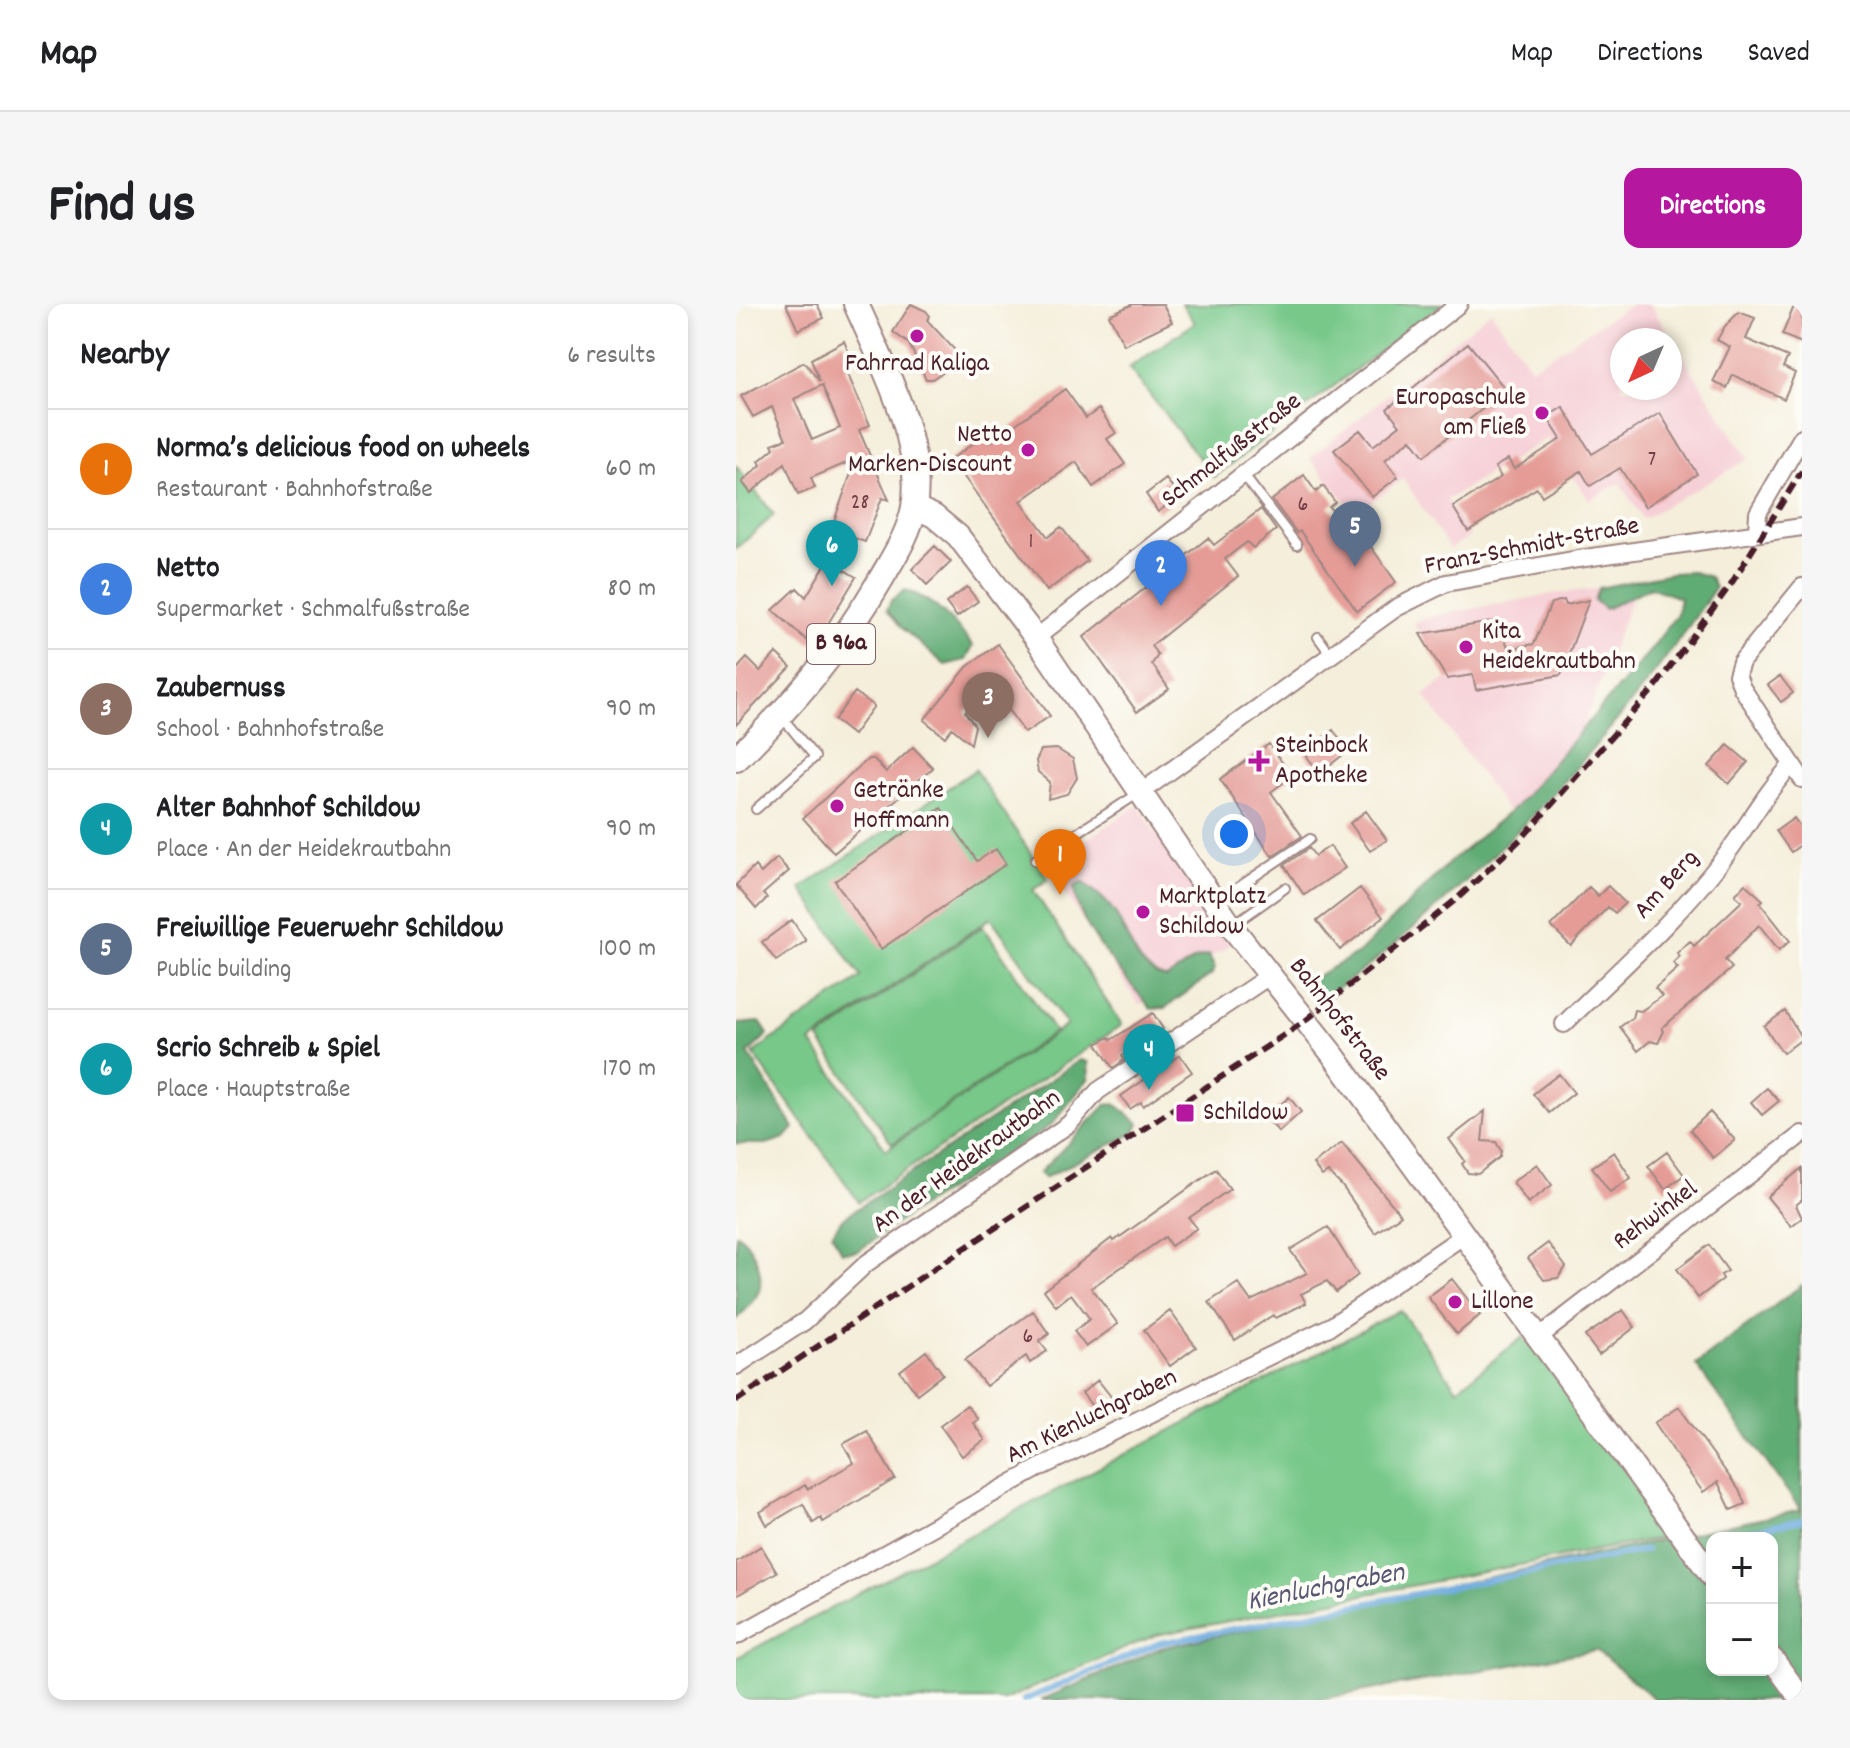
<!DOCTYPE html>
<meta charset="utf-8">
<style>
body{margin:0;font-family:Dekko,sans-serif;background:#f6f6f6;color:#202124}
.controls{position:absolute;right:24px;bottom:24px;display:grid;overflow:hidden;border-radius:16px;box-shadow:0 4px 12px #0003}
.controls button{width:72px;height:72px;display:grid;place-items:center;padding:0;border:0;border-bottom:2px solid #e0e0e0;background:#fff;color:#202124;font:40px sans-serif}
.compass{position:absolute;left:874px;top:24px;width:72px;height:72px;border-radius:50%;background:#fff;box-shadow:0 4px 12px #0003;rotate:224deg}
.you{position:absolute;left:498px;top:530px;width:28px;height:28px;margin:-20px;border:6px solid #fff;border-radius:50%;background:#1a73e8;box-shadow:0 0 0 12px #1a73e833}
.badge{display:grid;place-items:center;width:52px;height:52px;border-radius:50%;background:#b5179e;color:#fff;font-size:26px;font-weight:700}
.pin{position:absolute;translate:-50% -66px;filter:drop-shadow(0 2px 4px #0008)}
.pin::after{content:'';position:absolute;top:42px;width:28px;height:24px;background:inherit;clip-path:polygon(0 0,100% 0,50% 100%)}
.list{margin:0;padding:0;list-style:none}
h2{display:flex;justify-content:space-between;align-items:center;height:104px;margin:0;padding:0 32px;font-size:34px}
h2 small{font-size:26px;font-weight:400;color:#757577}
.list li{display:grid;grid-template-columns:52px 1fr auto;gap:24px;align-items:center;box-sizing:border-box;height:120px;padding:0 32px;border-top:2px solid #e0e0e0}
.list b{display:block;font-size:30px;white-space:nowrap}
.list p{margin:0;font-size:26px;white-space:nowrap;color:#757577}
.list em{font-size:26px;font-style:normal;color:#757577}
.map{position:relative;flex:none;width:1066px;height:1396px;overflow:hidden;border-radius:16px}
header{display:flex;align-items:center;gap:48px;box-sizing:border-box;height:112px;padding:0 40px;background:#fff;border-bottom:2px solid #e0e0e0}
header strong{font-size:38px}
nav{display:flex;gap:44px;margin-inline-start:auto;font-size:28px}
.intro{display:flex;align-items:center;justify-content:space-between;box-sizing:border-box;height:192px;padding:0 48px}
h1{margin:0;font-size:56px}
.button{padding:20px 36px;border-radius:16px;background:#b5179e;color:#fff;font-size:28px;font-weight:700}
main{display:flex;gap:48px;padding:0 48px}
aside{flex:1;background:#fff;border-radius:16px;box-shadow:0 4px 12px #0003}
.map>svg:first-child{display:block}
.built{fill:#f6cfd6;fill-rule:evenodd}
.green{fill:#77c889;stroke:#60745a;stroke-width:2;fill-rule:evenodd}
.forest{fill:#61ac75;stroke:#566650;stroke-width:2;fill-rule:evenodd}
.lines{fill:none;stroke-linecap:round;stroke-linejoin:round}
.stream{stroke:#6dabe0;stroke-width:6}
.building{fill:#e59c97;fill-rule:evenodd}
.lane-casing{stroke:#9f8682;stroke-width:12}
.street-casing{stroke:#9f8682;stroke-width:20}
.secondary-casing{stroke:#9f8682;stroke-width:26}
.primary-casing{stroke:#9f8682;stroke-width:28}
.lane{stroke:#fff;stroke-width:8}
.street{stroke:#fff;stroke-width:16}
.secondary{stroke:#fff;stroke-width:22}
.primary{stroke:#fff;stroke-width:24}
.rail{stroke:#4a1f2b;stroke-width:6;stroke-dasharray:12 6;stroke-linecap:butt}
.poi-dot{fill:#b5179e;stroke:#fdfcf7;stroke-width:3}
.labels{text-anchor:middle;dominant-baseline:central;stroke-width:8;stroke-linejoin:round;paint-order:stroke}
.number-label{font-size:22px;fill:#713e46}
.shield{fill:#fdfcf7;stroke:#806168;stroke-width:2}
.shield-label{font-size:24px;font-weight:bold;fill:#4a1f2b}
.poi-label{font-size:26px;fill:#4a1f2b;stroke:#fdfcf7;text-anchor:start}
.street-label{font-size:26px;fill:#4a1f2b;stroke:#fdfcf7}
.water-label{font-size:28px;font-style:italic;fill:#585773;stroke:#fdfcf7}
</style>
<header>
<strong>Map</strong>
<nav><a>Map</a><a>Directions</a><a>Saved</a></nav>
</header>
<div class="intro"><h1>Find us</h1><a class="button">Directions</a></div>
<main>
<aside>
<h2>Nearby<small>6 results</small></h2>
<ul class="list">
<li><span class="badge" style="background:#e8710a">1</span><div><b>Norma’s delicious food on wheels</b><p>Restaurant · Bahnhofstraße</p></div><em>60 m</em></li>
<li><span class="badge" style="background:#3f7fe0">2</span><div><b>Netto</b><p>Supermarket · Schmalfußstraße</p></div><em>80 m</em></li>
<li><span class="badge" style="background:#8d6e63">3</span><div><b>Zaubernuss</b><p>School · Bahnhofstraße</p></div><em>90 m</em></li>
<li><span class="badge" style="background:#0f9aa8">4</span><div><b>Alter Bahnhof Schildow</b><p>Place · An der Heidekrautbahn</p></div><em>90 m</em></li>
<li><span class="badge" style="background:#5c6f8a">5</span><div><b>Freiwillige Feuerwehr Schildow</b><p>Public building</p></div><em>100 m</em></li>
<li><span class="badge" style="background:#0f9aa8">6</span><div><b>Scrio Schreib &amp; Spiel</b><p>Place · Hauptstraße</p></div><em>170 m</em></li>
</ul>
</aside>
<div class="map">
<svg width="1066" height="1396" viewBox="0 0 1066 1396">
<rect width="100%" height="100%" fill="#fdfcf7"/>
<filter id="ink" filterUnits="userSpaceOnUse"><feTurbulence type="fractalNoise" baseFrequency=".0125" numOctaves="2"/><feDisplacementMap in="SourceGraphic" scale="16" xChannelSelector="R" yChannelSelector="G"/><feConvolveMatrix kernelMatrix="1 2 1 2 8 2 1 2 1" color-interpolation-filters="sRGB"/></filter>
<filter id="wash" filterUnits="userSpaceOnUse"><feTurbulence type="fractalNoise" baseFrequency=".006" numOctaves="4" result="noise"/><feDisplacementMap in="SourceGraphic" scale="32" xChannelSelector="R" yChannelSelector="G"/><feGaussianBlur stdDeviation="1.8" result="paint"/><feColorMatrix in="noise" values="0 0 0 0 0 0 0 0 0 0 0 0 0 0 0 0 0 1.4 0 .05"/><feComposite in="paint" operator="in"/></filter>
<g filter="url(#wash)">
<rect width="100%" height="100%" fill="#f4eeda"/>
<path class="built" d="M896,0h18l98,155 -105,60 -23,-36 -31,17 -42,-62 -100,62 23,36 -20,13 -47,-70 -48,34 -45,-55 181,-147 40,57zM886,36h48v48h-48z
M901,280l-56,148 -53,65 -20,15 -84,-117 23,-17 -34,-55 25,-8 115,-21z
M402,501l92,140 -91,60 -92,-139z"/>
<path class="green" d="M446,0h260l-228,173 -85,-109 66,-45z
M0,162l38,49 -38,34z
M239,466l73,109 -15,11 89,135 -263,177 -106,-149 108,-76 -60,-89zM255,614l76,107 -181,125 -75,-108z
M247,622l72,106 -163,112 -73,-105z
M664,1006l57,79 66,-52 157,197 -524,101 -152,65h-268v-42z"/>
<path class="forest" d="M957,268l17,5 5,11c-79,118 -172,225 -279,320 -35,31 -69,62 -109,87l-19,-4v-10l51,-28 90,-90 67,-57 134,-155 27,-37 3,-16 -30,-11 -45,22 -11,-9 5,-12 72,-15z
M169,286c29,9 49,32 68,56l-7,14 -21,5 -42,-36 -16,-19 4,-9z
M347,578c11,9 24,18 32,31 14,23 21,60 52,65l28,-19 13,-4 7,13 -3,6 -47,34 -14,1c-25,-32 -74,-81 -77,-122z
M24,718l8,12 -20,19 46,75 -9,10 -19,6h-30v-120z
M344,756l8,2 1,16 -36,45 -17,13 -118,72 -60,43 -16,1 -10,-18 10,-15z
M379,800l24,19 -5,10 -90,45 -5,-5 67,-68z
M0,930c15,7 27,36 24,53 -2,12 -15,24 -24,32z
M1066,981v415h-146l-60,-50 -281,50h-274l120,-52 640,-138 -105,-145zM976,1234h60v132h-60z"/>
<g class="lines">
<path class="stream" d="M995,1231l71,-15
M288,1396l136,-57 486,-93"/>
</g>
<g id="blocks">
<path class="building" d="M50,0h31l7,14 -26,12z
M175,0l15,7 4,5 -3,4 36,39 -31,20h-6l-17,-35 -16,-12z
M397,0h30l9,18 -48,23 -15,-30z
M1059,0h7v39l-20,-8z
M1003,8l16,6 -9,21 42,18 -5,10 12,6 -11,26 -51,-24 -6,13 -14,-6 17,-35 -13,-7 8,-14z
M108,37l9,22 -8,5 25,57 -11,5 30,70 -7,-2 -17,44 -34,-12 25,-71 -45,19 4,10 -17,7 -13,-32 -34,30 -9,-11 19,-17 -2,-4 15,-13 -2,-4 14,-5 -14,-32 -19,10 -12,-21 63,-34 16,20 -9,-23zM86,81l18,43 -28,12 -18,-41z
M732,39l38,47 -82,66 -13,-17 -26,21 13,17 -26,20 -38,-47 26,-20 13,16 27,-21 -13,-16z
M329,85l21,29 13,-9 17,24 -9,6 18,25 -32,23 -17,-25 -55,39 27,36 13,-10 26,34 -40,30 -96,-132 36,-25 5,7z
M827,103l29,47 68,-41 37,61 -52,33 -25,-39 -30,18 -9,-15 -39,25 -5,-8 -69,43 -15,-24 48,-30 -6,-10 13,-8 6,10 47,-30 -14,-22z
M568,171l12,17 7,-6 12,16 -6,5 20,20 5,-4 42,59 -39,29 -57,-80 -3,2 -25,-33z
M430,175l13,17 -21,16 -12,-18z
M525,205l15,21 -23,18 -6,-6 -22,17 13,17 -87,70 7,9 -6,9 17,25 -32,23 -53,-75 124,-99 6,7z
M199,242l16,16 -24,23 -15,-16z
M92,256l28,17 -30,50 -15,17 -38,-34 24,-22 9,9z
M231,283l11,14 -21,16 -11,-14z
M828,296l2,5 23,-5 -28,75 -85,15 -3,-15 -26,4 -27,-45 77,-13 12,28 25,-5 17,-41z
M262,340l52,72 -25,17 -36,-50 -24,29 10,14 -4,18 -19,-16 -7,9 -21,-17 43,-53z
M40,349l15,14 -55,58v-55l11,-12 13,13z
M1044,372l13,17 -12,9 -13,-17z
M119,388l19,14 -21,29 -19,-15z
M597,426l16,20 -29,23 -16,-20z
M533,440l23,32 -21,16 31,44 -30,20 -52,-77z
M992,441l20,17 -19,22 -20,-18z
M177,443l20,21 -99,85 -31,-35 65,-59h6l12,13z
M321,445l16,10 4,19 -10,16 -19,5 2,-17 -12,-10 -2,-11 5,-11z
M205,504l36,53 19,-12 10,15 -125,85 -46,-68z
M630,507l21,29 -17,11 -20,-28z
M1058,514l8,11v15l-11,8 -15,-21z
M594,542l15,22 -41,27 -20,-30 25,-17 6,8z
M41,554l12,13 -26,23 4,4 -11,11 -20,-24 19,-19 6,7z
M1009,580l18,16 -3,3 30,38 -11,9 -20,-25 -34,35 7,8 -70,60 2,3 -6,12 -8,-2 -12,10 -18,-24 12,-9 2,-8 7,1 21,-15 -7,-8 23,-20 -5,-5 7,-7 -3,-3 13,-12 4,5 48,-45 -7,-6z
M872,582l17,17 -10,10 -7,-6 -37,39 -20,-20 38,-39 9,9z
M624,584l23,29 -43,33 -23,-29z
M56,616l14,21 -30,20 -14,-19z
M1049,707l17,28 -19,14 -19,-27z
M417,709l10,16 -41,27 2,4 -11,8 -16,-24 12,-7 2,3z
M444,751l12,17 -49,34 -2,-4 -11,7 -9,-13z
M823,770l15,19 -25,20 -16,-19z
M1031,784l12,13 -17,14 -11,-13z
M553,793l12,15 -22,20 -13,-14z
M749,807l-3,30 14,1 5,9 -1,6 -22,17 -10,-1 -6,-9 3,-3 -16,-22z
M974,808l25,28 -22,18 -23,-28z
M606,839l59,72 -26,18 -33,-47 -14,-14 -6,4 -9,-12z
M878,848l17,26 -21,14 -18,-25z
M931,848l17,23 -19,14 -17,-23z
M801,860l15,21 -24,18 -15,-21z
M1066,864v32l-6,5 6,13 -11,8 -24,-29z
M480,865l14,20 -41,29 8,10 -26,18 -6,-9 -74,51 27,36 -32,23 -12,-16 16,-12 -19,-25 -15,12 -12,-16 68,-52 2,3z
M592,923l30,48 -22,17 -9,-11 -26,13 5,9 -30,15 -3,-3 -38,25 -26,-38 29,-19 13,18 56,-28 -17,-23z
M812,939l18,24 -8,11 -14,2 -16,-22z
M973,941l19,26 -7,4 2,4 -25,19 -21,-29z
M716,975l28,36 -23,19 -29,-37z
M887,1006l12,17 -36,28 -14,-19z
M297,1007l16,23 -10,7 8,10 -17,12 -4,-7 -40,30 -21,-26z
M434,1007l26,36 -26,19 -26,-36z
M190,1047l17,23 -26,20 -17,-23z
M362,1076l14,18 -16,13 -14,-18z
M231,1101l11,14 -5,4 12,17 -23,16 -22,-31z
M943,1103l60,83 6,14 -14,6 -13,-28 -15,10 -26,-36 -22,-33z
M131,1127l28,48 -72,43 -2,-4 -8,5 -10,-19 -36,21 -7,-13 45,-27 3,4 46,-26 -11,-19z
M25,1242l16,26 -41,24v-34z"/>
</g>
</g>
<g filter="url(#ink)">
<use href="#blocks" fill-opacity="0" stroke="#9f8682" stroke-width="2"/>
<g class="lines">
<defs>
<path id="lane" d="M506,169l55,72
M582,333l13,18
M20,505l59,-52 -34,-41
M299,556l104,-67
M482,597l92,-62
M498,620l51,-36"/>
<path id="street" d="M1021,228l1,-19 44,-76
M1066,283l-61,75 -4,13 5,13 60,91
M300,334l423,-334
M404,489l256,-185 50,-25 132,-24 224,-32
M828,720c54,-53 112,-104 159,-165 24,-31 41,-66 69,-94
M803,1033l263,-203
M0,1062l69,-45 62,-58 202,-139 29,-33 171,-115
M0,1332l303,-168 292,-142 135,-92"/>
<path id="secondary" d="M178,203l20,9 24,20 78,102 195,288 102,129 379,521
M1036,1355l30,41"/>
<path id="primary" d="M0,455c58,-55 105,-111 145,-180 12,-21 29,-47 33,-72 11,-65 -33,-146 -58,-203"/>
</defs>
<use href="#lane" class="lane-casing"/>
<use href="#street" class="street-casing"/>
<use href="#secondary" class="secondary-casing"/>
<use href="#primary" class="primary-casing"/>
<use href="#lane" class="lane"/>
<use href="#street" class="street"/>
<use href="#secondary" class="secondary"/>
<use href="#primary" class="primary"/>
<path class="rail" d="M0,1097l569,-380 154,-124 64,-60 133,-151 75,-102 71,-113"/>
</g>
</g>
<g class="poi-dot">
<circle cx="181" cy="32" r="8"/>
<circle cx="806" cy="109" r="8"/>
<circle cx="292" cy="146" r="8"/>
<circle cx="730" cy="343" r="8"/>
<path d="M519 445h8v8h8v8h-8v8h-8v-8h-8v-8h8z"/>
<circle cx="101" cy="502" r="8"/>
<circle cx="407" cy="608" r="8"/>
<rect x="439" y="799" width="20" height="20" rx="4"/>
<circle cx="719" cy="998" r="8"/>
</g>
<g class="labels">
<g class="number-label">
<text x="916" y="156">7</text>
<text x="124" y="199">28</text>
<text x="567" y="201">6</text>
<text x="295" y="238">1</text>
<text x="292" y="1033">6</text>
</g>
<rect class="shield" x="71" y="320" width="68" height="40" rx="6"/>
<g class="shield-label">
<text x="105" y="340">B 96a</text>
</g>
<g class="poi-label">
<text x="181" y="60" text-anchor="middle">Fahrrad Kaliga</text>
<text x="790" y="94" text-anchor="end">Europaschule<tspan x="790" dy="30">am Fließ</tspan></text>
<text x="276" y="131" text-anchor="end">Netto<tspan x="276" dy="30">Marken-Discount</tspan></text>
<text x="746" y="328">Kita<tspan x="746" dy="30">Heidekrautbahn</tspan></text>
<text x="539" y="442">Steinbock<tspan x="539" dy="30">Apotheke</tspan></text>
<text x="117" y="487">Getränke<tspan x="117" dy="30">Hoffmann</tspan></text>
<text x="423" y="593">Marktplatz<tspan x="423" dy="30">Schildow</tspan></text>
<text x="467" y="809">Schildow</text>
<text x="735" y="998">Lillone</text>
</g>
<g class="street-label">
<text transform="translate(496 147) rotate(-38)">Schmalfußstraße</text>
<text transform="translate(796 243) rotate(-11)">Franz-Schmidt-Straße</text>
<text transform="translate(931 581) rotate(-48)">Am Berg</text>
<text transform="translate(603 716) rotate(52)">Bahnhofstraße</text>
<text transform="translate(231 858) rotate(-36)">An der Heidekrautbahn</text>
<text transform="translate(920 912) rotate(-37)">Rehwinkel</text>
<text transform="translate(356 1113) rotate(-26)">Am Kienluchgraben</text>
</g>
<g class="water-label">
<text transform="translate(590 1285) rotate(-11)">Kienluchgraben</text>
</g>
</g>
</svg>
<div class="controls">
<button>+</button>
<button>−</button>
</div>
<svg class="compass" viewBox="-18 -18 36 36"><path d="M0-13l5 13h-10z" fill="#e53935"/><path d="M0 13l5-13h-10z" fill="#757577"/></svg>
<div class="you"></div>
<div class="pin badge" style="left:324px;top:591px;background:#e8710a">1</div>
<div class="pin badge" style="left:425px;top:302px;background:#3f7fe0">2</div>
<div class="pin badge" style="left:252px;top:434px;background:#8d6e63">3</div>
<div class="pin badge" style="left:413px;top:786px;background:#0f9aa8">4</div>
<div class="pin badge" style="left:619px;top:263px;background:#5c6f8a">5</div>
<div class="pin badge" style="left:96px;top:282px;background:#0f9aa8">6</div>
</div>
</main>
